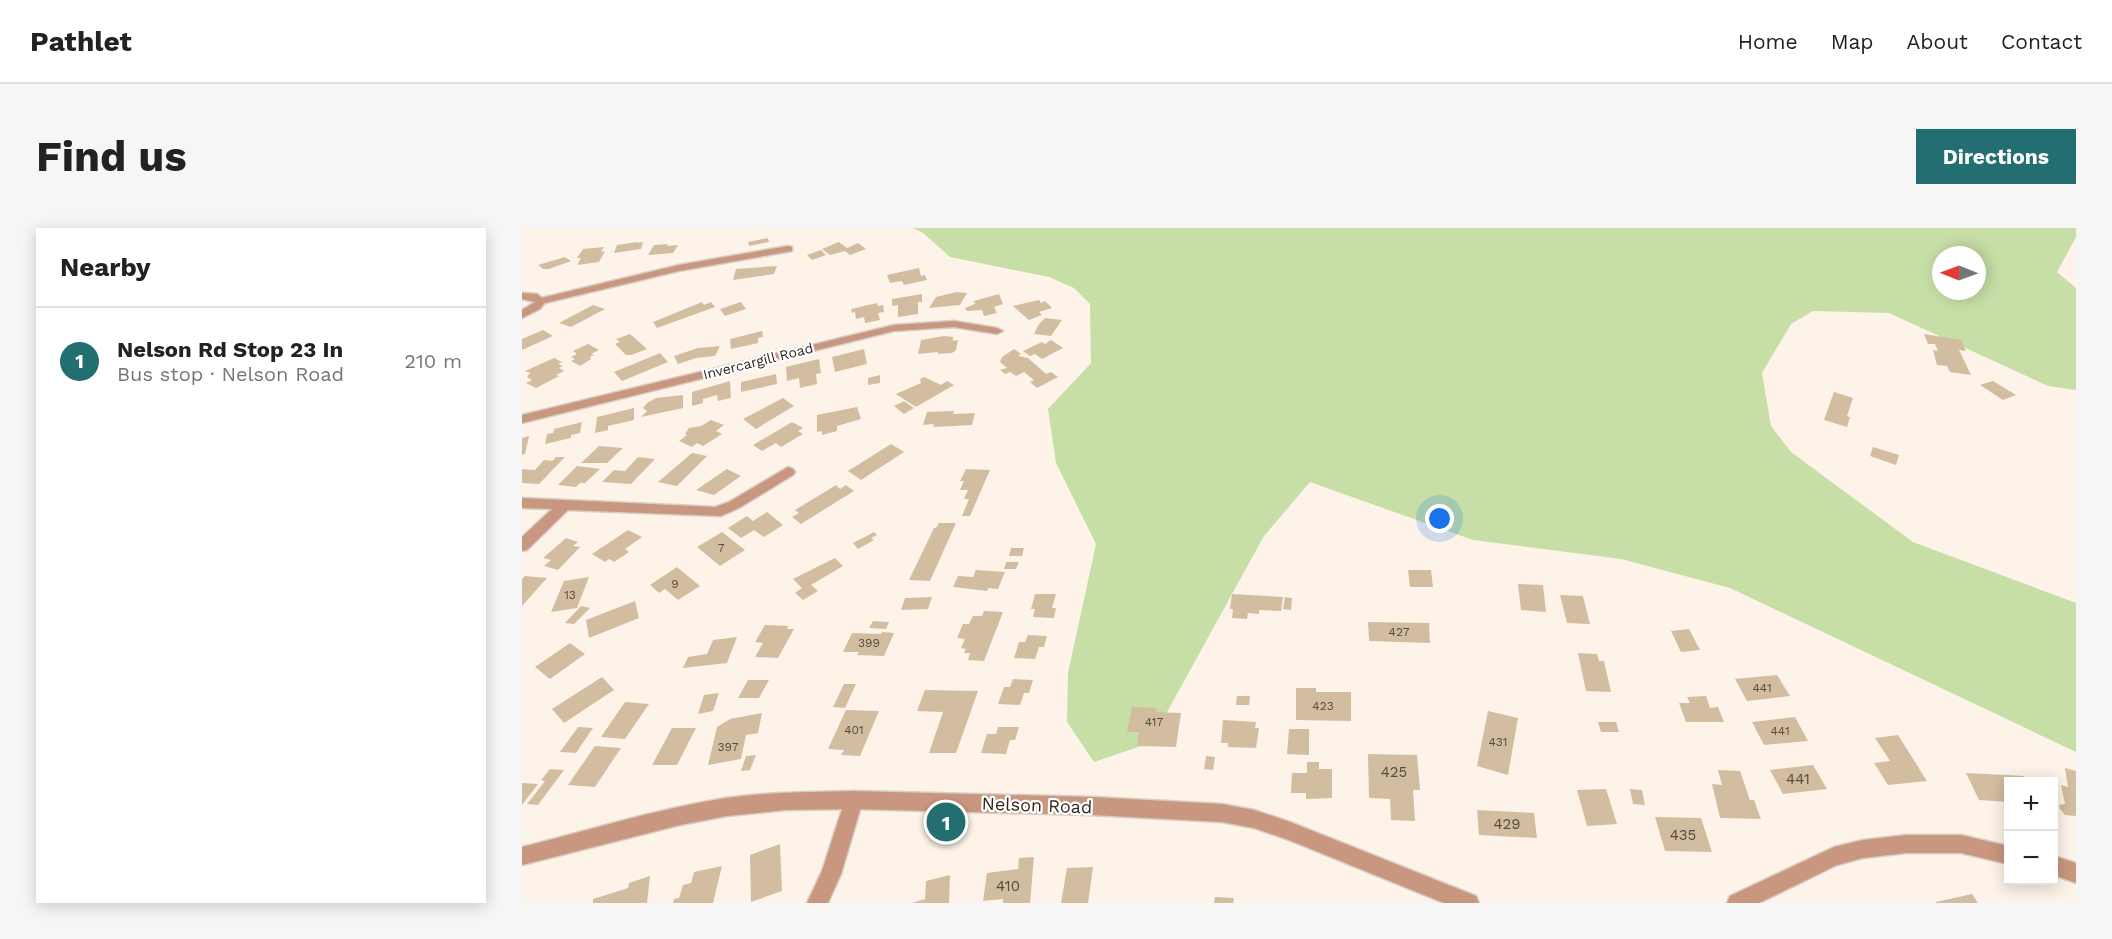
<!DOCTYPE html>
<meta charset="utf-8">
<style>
body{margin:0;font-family:"Work Sans",sans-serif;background:#f6f6f6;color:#222}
.controls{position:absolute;right:18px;bottom:18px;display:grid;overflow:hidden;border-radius:0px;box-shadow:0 3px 15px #0003}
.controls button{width:54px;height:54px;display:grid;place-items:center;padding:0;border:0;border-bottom:2px solid #e0e0e0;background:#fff;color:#222;font:30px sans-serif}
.compass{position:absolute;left:1410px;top:18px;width:54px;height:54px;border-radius:50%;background:#fff;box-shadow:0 3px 15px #0003;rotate:271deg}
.you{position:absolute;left:918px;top:291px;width:21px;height:21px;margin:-15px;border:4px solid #fff;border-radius:50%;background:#1a73e8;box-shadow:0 0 0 9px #1a73e833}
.badge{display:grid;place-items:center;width:39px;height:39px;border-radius:50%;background:#236e71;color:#fff;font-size:20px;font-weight:700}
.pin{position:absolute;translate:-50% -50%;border:3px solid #fff;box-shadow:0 2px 6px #0006}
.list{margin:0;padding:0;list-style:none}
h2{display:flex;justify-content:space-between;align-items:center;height:78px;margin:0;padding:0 24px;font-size:26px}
h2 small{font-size:20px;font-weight:400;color:#767676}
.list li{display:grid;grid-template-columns:39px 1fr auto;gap:18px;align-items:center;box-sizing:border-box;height:108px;padding:0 24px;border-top:2px solid #e0e0e0}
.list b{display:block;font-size:22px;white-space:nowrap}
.list p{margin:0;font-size:20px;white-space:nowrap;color:#767676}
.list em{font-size:20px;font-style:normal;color:#767676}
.map{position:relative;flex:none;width:1554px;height:675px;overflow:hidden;border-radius:0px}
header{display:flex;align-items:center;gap:36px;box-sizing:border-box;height:84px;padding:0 30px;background:#fff;border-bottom:2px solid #e0e0e0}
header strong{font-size:28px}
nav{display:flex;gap:33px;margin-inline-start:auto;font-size:21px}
.intro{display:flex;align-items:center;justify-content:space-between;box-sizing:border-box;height:144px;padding:0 36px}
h1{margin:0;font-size:42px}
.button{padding:15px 27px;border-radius:0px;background:#236e71;color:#fff;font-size:21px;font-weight:700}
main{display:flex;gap:36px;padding:0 36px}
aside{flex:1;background:#fff;border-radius:0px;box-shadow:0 3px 15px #0003}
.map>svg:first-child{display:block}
.green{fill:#c7dfa7;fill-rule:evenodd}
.building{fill:#d3bda1}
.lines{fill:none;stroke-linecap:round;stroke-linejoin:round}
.minor-casing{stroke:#d8cec3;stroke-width:3}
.tertiary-casing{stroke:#d8cec3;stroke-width:3}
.minor{fill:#c9977f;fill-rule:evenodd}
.tertiary{fill:#c9977f;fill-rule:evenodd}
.labels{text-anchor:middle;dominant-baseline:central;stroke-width:4.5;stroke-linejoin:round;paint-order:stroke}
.number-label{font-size:12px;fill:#584c3d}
.far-street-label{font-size:14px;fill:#2f261c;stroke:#fff}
.near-number-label{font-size:15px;fill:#584c3d}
.near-street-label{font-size:18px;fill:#2f261c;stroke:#fff}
</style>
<header>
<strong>Pathlet</strong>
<nav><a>Home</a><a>Map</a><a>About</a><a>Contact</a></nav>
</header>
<div class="intro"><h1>Find us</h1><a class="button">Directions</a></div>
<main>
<aside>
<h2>Nearby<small></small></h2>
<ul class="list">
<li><span class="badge">1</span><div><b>Nelson Rd Stop 23 In</b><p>Bus stop · Nelson Road</p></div><em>210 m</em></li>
</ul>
</aside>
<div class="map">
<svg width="1554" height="675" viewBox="0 0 1554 675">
<rect width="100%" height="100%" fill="#fdf3e8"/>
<path class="green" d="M391,0h1163v9l-19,35 19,16v102l-28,-4 -159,-73 -76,-2 -22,13 -29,49 9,53 20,26 122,90 163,61v149l-346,-164 -109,-29 -148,-19 -163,-58 -46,54 -114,207 -56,19 -27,-40 1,-49 28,-129 -40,-81 -8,-54 43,-46 -1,-59 -16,-16 -25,-11 -99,-20 -27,-24zM1419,27h36v36h-36z"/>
<path class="building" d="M246,10l1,4 -20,4 -1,-4z
M115,14v1l6,-1 -2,7 -27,4 3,-8z
M317,14l8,6 11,-5 8,6 -16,6 -5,-4 -15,4 -8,-6z
M146,16l-1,2 11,-1 -5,8 -25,2 6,-10z
M82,19l-3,5 4,-1 -6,11 -22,3 4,-7h-4l6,-9z
M299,22l5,5 -14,5 -5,-5z
M43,29l6,4 -22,8h-6l-5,-4z
M255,38l-3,8 -41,6 3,-11z
M397,40l2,8 4,-1 2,5 -23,5 -2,-4 -12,2 -3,-8z
M435,64l10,1 -7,12 -31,3 7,-11z
M400,66v8h-4v12l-20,3v-12l-6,1v-7z
M477,66l4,10 -9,3 3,6 -13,3 -2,-6 -15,1 -2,-3 10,-4 -1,-3z
M517,72l2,3 4,-2 7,7 -13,4 3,3 -13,5 -16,-14z
M180,74l2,3 7,-3 4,5 -58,21 -4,-6z
M219,74l5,7 -21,7 -5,-7z
M355,75l1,3 5,-1 1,7 -6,1 2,7 -15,3 -1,-6 -8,2 -1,-7 -3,1 -1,-4z
M71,77l12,4 -34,18 -12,-4z
M523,90l17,2 -11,16 -17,-2 5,-10z
M21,102l10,6 -31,14v-11z
M240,103l1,6 -5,1v5l-27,6 -1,-10z
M108,106l17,15 -16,6h-5l-11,-11 5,-2 -4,-3z
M1402,106l37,6 5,11 -7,-1 12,25 -21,-3 -3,-6 -10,-1 -4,-15 5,1 -3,-7h-7z
M422,108l9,1v4l5,-1 -2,10 -4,3 -14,1v-2l-20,2 3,-14z
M529,112l12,8 -21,11 -7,-5 -5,2 -7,-5 19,-9 3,2z
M66,116l11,6 -8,4 3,1 -4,2 1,2 -11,7 -9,-5 4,-2 -4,-2 6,-3 -4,-3z
M198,118l-5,10 -19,2 -18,6 -4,-8 24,-8z
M342,121l3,15 -32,8 -3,-15z
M492,121l7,5 -3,2 10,2 18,16 5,-2 7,5 -21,11 -7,-6 4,-2 -10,-8 -8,4 -6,-4 -5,2 -5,-4 7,-2 -7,-6 2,-5z
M138,125l8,9 -46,19 -8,-9z
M32,130l8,4 -4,2 5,2 -4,2 5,3 -8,4 3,1 -23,12 -10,-5 6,-3 -5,-3 3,-4 -5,-2z
M297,131l2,14 -5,1 1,10 -17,4 -1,-10 -12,3 -1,-14z
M254,146l1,10 -36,8v-10z
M358,147v8l-12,2v-7z
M402,149l17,8 6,-4 7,4 -38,22 -20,-13 25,-11 -1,-4z
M208,153l1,17 -13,3 -1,-6 -14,4v4l-11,3v-14z
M1471,153l23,14 -13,5 -23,-15z
M1312,164l19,6 -6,18 3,1 -3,10 -23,-7z
M161,167v13l-42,9 6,-6 -4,-3 4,-5 9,-5z
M261,170l11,8 -38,23 -13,-10z
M382,173l10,7 -10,6 -10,-8z
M335,179l4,12 -24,7v5l-15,4v-4l-5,1v-17z
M112,180v12l-26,6v4l-13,3 2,-16z
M432,183l-1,3 22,-1 -3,12 -39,2 1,-3 -11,1 4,-13z
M189,192l13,5 -8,6 6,3 -19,12 -6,-3 -5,4 -13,-6 8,-6 -2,-1 4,-6 12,-2z
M60,194l-2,11 -9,2v3l-26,6 2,-10 6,-1 1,-4z
M270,194l11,6 -5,3 5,3 -22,13 -5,-4 -14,8 -9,-6z
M7,208l-4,18 -3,1v-17z
M369,216l13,8 -43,28 -13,-9z
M77,218l24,2 -16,15h-26z
M1351,219l26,8 -3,10 -26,-9z
M170,225l15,3 -30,30 -19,-4z
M34,229h9l-26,27 -17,-1v-14l13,1 9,-10 8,1z
M116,229l17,2 -24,25 -29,-2 12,-12 11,1z
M55,238l23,3 -15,14h-5l-4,4 -18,-2z
M205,241l14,7 -27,19 -18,-5z
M444,241l24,1 -20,46h-8l7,-17h-5l4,-9h-8l4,-9h-4z
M314,257l4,4 6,-4 8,6 -53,33 -9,-7 7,-4 -4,-3z
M245,284l16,13 -19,12 -10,-7 -13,8 -13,-10 19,-12 6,5z
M417,295h17l-26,58 -21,-1 25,-52h2z
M106,302l14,7 -17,12 4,3 -15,10 -5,-3 -4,3 -13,-8z
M200,304l23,18 -25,16 -23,-19z
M352,304l3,3 -6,3 3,2 -16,9 -5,-6z
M44,310l12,4 -5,4 7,1 -22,23 -14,-4 7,-6 -8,-2z
M489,320h13l-2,8h-13z
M313,330l8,8 -32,19 7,6 -15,9 -8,-7 7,-5 -9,-9z
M484,334h13l-3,7h-12z
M155,339l23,19 -22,14 -13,-11 -6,4 -9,-8z
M454,342l29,2 -7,17 -10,-1 -1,3 -34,-4 5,-11 15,1z
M886,342h23l2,17h-23z
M3,348l22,2 -25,28v-27z
M67,349l-12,31 -26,4 13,-31z
M996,356l25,1 3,27 -25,-2z
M513,366h21l-4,14h4l-2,10 -21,-1 2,-8h-4z
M710,366l51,3 -2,14 -22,-1v4l-11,-1 -1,6 -15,-1 1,-9h-3z
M1038,367l23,1 7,28 -23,-1z
M410,369l-4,12 -27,1 4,-12z
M763,369l7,1 -1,12 -8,-1z
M113,373l4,17 -50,20 -3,-18z
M59,378l9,2 -16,16 -9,-1z
M462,383l19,1 -19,49 -16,-1 2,-7h-6l2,-4 -5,-1 4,-9 -8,-1 6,-14h6l4,-8h9z
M351,393l16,1 -3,7 -17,-1z
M846,394l61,1 1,20 -61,-2z
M243,397l23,1 -1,3h7l-16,29 -23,-1 8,-14 -8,-1z
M1167,401l11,21 -19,2 -10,-21z
M360,404l12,1 -10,23 -27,-1 2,-3h-16l9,-19 29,1z
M506,407l19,1 -3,11h-5l-4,12 -21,-1 5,-16h6z
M215,409l-10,26 -44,5 5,-11 19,-3 6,-14z
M48,415l15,11 -35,25 -15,-12z
M1056,425l19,1 2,7h5l7,31 -25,-1z
M1255,447l13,21 -43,5 -12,-22z
M80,449l12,13 -50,33 -12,-14z
M491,451l20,1 -4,13h-5l-4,12 -22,-1 6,-17h6z
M226,452h21l-10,18h-21z
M322,456h12l-11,24 -12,-1z
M774,460h20v4h35v29l-55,-1z
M403,462l53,1 -22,62h-27l14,-41 -26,-1z
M197,465l-6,18 -15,3 6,-19z
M715,468h13l-1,9h-13z
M1184,468l4,12 8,-1 6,15h-38l-7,-19h11l-3,-6z
M103,474l24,2 -24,35 -24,-2z
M610,479l25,1 -1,4 25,1 -5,34 -39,-1 2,-14h-12z
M324,482l33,1 -19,45 -19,-1 3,-5 -16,-1z
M966,483l30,7 -10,57 -31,-9z
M240,485l-4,20 -12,2 -5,24 -33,6 9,-38 13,-8z
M1273,489l13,24 -44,4 -12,-23z
M701,492l33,2 -1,6h4l-3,20 -28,-1v-4h-7z
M1076,494h18l3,10h-18z
M56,499l15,1 -17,25 -16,-1z
M476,499h21l-4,13h-5l-4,14 -25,-1 6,-19h9z
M150,500h24l-19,37h-25z
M767,501h20v26l-22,-1z
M1376,507l29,46 -39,4 -14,-22 16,-2 -15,-23z
M73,518l26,2 -26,39 -27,-2z
M846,526l49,1 3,35h-7l2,31 -24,-1 -1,-21 -21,-1z
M234,527l-6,15 -9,1 5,-15z
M684,528l9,1 -2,13 -9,-1z
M785,534h12v7h13v29l-26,1v-6h-15l1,-20h15z
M1291,537l14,24 -44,5 -13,-24z
M1543,540l11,3v45l-11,-1 -5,-6 -1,-4 6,-1 -4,-19 7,2z
M28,541l14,1 -26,35 -11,-1 18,-23 -4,-1z
M1196,542l22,1 10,29h4l7,19 -41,-1 -8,-34 10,1z
M1444,545l58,3 4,6h-20v20l-29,-2z
M0,555l16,1 -16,21z
M1084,561l11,35 -30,2 -10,-36z
M1108,561l12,1 3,15 -12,-1z
M955,582l57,3 3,25 -58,-3z
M1133,589l46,1 11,34 -47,-1z
M258,616l2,47 -31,11 -1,-47z
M512,629l-4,46h-27v-4l-20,2 4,-28 31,-4 1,-11z
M200,638l-9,37h-40l1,-4 5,-1 4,-13 8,-2 3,-11z
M571,639l-5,36h-27l6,-35z
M428,647l-1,28h-37l13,-4 1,-18z
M128,648l-3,27h-54v-4l35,-11 1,-5z
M1450,666l6,9h-42v-1z
M693,669l19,1 -1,5h-19z"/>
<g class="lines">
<defs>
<path id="minor" d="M266,18l4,1v4l-113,20 -138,33 -5,-3 1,-2 142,-34z
M432,93l43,7 6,3 -6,3 -43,-7 -60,4 -372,92v-8l372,-90z
M266,239l5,2 2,3 -2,3 -54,33 -18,8 -153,-6 -41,40 -5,1v-14l30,-28 -30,-1v-10l193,9 14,-5z
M332,563l7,3 2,6 -22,74 -13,29h-21l15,-32 23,-71 2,-6z"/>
<path id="tertiary" d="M0,65l15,1 9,7 -6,8 -18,9v-8l13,-8 -13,-3z
M332,563l238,6 130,7 32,6 36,12 186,74 3,7h-35l-155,-63 -35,-12 -32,-6 -130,-7 -238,-6 -69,1 -58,6 -47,9 -158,40v-18c68,-17 135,-38 204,-49 43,-6 85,-6 128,-7z
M1384,607h55l47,11v18l-47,-11h-55l-43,5 -26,7 -78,38h-32l3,-7 104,-49 29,-7z
M1532,628l22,7v20l-22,-8z"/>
</defs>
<use href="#minor" class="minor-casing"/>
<use href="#tertiary" class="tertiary-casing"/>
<use href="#minor" class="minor"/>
<use href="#tertiary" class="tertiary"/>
</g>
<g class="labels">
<g class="number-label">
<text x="199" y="320">7</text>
<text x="153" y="356">9</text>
<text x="48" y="367">13</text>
<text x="877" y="404">427</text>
<text x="347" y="415">399</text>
<text x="1240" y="460">441</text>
<text x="801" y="478">423</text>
<text x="632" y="494">417</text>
<text x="332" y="502">401</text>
<text x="1258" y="503">441</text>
<text x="976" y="514">431</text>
<text x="206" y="519">397</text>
</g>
<g class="far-street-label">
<text transform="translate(236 133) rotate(-14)">Invercargill Road</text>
</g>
<g class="near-number-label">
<text x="872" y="544">425</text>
<text x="1276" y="551">441</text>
<text x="985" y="596">429</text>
<text x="1161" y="607">435</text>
<text x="486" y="658">410</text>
</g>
<g class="near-street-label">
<text transform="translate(515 577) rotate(2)">Nelson Road</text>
</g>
</g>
</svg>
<div class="controls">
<button>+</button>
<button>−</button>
</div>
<svg class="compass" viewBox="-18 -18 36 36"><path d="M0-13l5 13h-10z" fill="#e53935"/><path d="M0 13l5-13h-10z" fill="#767676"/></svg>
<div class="you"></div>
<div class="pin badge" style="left:424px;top:594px">1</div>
</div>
</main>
